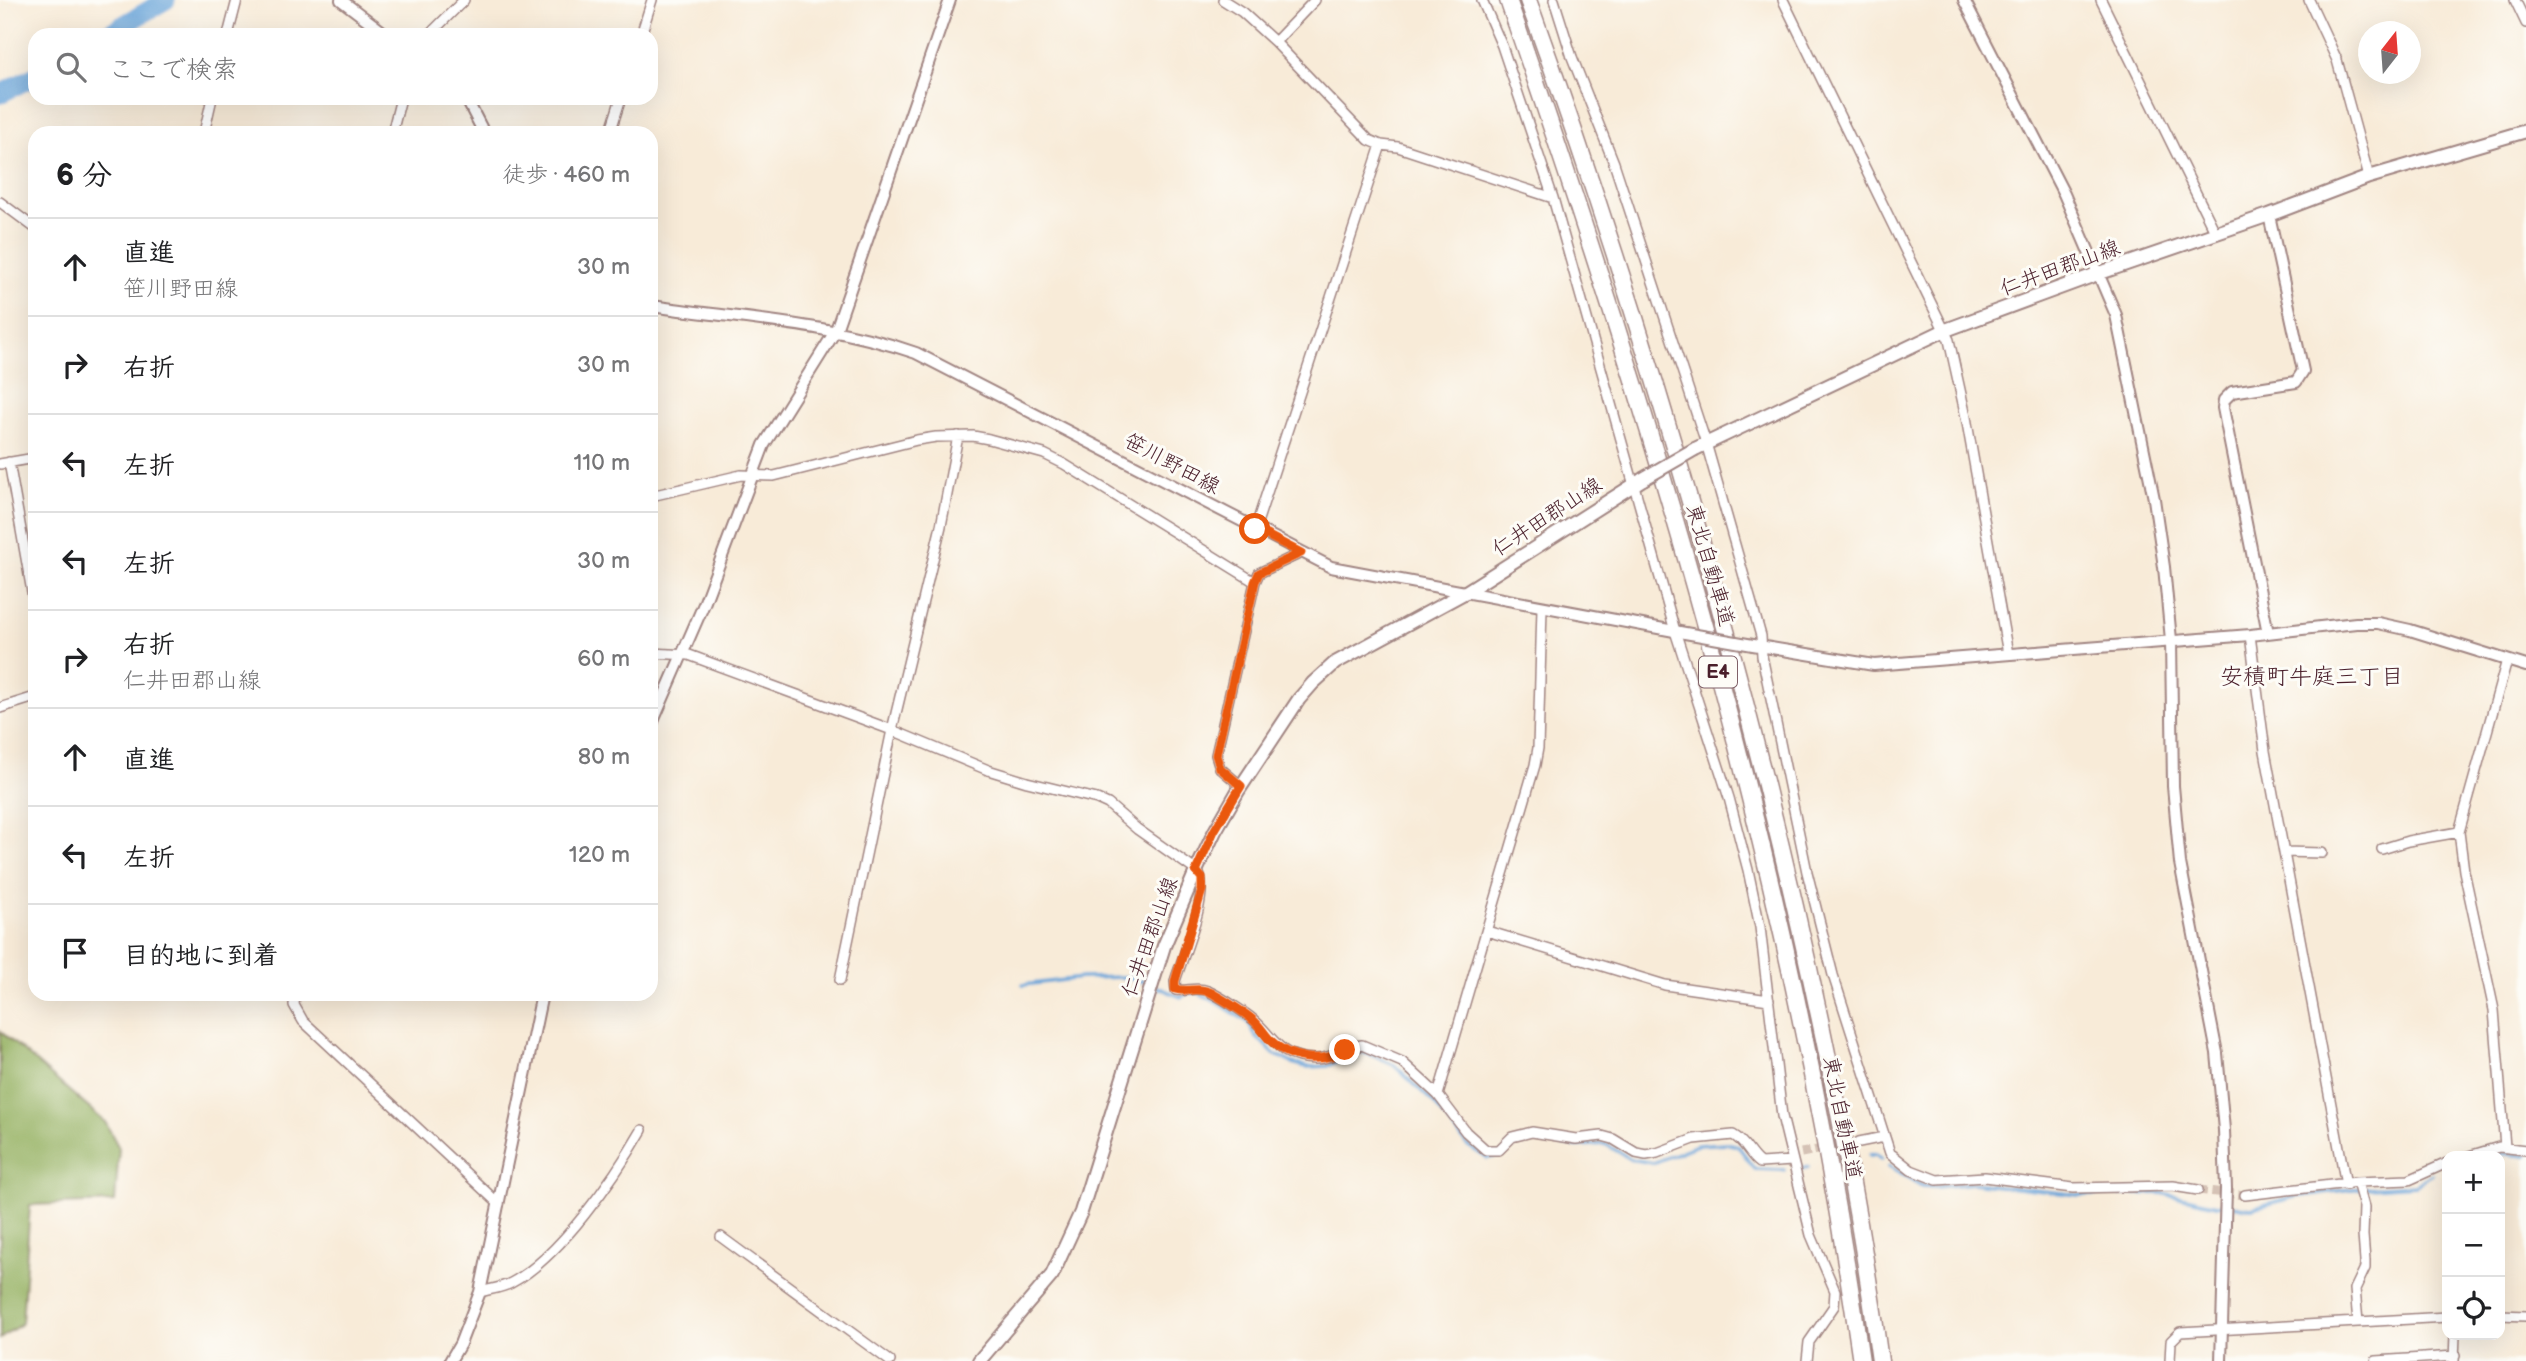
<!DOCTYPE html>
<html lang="ja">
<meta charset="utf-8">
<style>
body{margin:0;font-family:"Balsamiq Sans","Klee One",sans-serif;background:#f6f6f6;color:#202124}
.controls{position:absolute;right:21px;bottom:21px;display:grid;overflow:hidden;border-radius:14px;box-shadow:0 7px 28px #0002}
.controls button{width:63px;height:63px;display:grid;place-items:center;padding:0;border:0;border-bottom:2px solid #e0e0e0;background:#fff;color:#202124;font:35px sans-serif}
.compass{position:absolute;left:2358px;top:21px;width:63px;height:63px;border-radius:50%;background:#fff;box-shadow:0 7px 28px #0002;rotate:17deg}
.stop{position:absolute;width:21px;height:21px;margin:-16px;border:5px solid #ea580c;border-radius:50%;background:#fff}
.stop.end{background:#ea580c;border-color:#fff;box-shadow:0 2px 7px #0008}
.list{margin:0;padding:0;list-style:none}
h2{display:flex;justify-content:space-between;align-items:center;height:91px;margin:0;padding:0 28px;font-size:30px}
h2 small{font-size:23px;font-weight:400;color:#757577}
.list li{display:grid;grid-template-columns:46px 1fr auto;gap:21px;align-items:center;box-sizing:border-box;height:98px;padding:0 28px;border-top:2px solid #e0e0e0}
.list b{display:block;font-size:26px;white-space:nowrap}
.list p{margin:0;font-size:23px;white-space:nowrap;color:#757577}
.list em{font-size:23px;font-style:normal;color:#757577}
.icon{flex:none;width:38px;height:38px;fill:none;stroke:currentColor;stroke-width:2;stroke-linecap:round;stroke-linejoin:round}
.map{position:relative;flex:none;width:2526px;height:1361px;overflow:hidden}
.search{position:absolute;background:#fff;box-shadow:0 7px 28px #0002;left:28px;top:28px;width:630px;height:77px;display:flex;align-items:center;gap:18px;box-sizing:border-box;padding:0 24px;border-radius:21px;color:#757577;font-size:26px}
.panel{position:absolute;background:#fff;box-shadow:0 7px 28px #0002;left:28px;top:126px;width:630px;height:875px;border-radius:21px}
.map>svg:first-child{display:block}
.forest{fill:#98b366;stroke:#716948;stroke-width:2}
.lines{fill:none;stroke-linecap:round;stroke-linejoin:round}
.stream{stroke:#69a4d9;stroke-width:3.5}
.river{stroke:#69a4d9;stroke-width:19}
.minor-tunnel{stroke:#d5c2b5;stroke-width:9;stroke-dasharray:9 4.5;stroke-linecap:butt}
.minor-casing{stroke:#a18582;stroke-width:12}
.tertiary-casing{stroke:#a18582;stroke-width:14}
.secondary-casing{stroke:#a18582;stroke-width:16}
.motorway-casing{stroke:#a18582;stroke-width:19}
.minor{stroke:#fff;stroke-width:9}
.tertiary{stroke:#fff;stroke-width:10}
.secondary{stroke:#fff;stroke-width:12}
.motorway{stroke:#fff;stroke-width:16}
.tertiary-bridge-casing{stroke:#a18582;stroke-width:14;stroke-linecap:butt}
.secondary-bridge-casing{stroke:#a18582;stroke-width:16;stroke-linecap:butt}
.tertiary-bridge{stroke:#fff;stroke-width:10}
.secondary-bridge{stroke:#fff;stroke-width:12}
.route{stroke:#ea580c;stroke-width:9}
.labels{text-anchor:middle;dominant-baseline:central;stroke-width:6;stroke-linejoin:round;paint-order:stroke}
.shield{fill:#fdfcf7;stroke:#806168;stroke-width:2}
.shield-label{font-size:19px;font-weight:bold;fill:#4a1f2b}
.street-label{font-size:21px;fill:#4a1f2b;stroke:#fdfcf7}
.neighbourhood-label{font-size:23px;fill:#4a1f2b;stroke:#fdfcf7}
</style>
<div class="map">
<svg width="2526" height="1361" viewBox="0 0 2526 1361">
<rect width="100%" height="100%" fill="#fdfcf7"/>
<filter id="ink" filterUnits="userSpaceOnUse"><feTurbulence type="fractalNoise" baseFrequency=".0143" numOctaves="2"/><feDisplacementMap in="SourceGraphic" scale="14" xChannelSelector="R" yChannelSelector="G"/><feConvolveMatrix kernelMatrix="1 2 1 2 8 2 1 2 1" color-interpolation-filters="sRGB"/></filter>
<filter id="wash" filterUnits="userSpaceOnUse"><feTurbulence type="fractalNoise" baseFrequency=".00686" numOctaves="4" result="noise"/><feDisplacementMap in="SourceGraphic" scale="28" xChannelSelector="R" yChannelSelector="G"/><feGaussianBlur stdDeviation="1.57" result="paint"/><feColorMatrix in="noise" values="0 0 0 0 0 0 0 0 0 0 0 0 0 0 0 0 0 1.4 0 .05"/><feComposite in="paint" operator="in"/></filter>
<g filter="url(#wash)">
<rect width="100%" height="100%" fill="#f8ebd8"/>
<path class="forest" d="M0,1031l105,91 14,26 -4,54 -85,3 -8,118 -22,16z"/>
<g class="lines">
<path class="stream" d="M1023,985l59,-7 46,-1 20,6
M1155,986l26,11 8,-4h10l21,11 28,18 7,13 19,19 18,9 15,4 21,-1 25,-13 7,-1 11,3 23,10 39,37 34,43 20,13 12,-2 20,-14 12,-2 44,6 30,-2 26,15 22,4 44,-18 29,-2 12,3 17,23 29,1
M1870,1155l6,-1 6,5
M2486,1156l11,-3 29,3
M1889,1166l33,20 14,1 36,-4 107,12 83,-2 55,12 35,3 42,-11 57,-8 64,-4 17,-11
M1798,1169l10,-2"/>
<path class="river" d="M106,35l60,-35
M0,94l35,-18"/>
</g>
</g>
<g filter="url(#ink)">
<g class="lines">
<path class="minor-tunnel" d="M1801,1153l47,-9
M2198,1190l47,5"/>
<defs>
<path id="minor" d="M1223,0l19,12 33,30 94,98 12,5 17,2 155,51
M1482,0l20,46 51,152 122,433 54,167 19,72 12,57 22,189 29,119 24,56 -1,15 -25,36 -2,19
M1554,0l18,57 42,106 92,280 55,193 1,20 45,216 26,103 57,178 21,17 26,10 48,-3 88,11 100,-2 25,4
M1783,0l166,340 17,77 42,237
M2101,0l115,234
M2309,0l28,60 32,117
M2515,0l11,23
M228,35l9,-35
M429,35l35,-35
M641,35l11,-35
M1275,42l40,-42
M204,133l8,-35
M392,133l9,-35
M610,133l11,-35
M0,202l35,26
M9,462l26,147
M0,464l35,-6
M651,496l90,-21 33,1 143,-36 19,-3 37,-1 16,3 55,15 20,10 191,118
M1255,529l126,-384
M2250,635l15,116 81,434
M651,653l38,2 203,75 96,40 39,12 70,17 11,5 29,25 61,43c13,20 -16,86 -23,109l1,9c11,2 20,-4 32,1 11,5 42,24 50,33 20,20 24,34 57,35 18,0 30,-12 47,-14l40,17 36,33 28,37 20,18h13l13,-13 20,-5 44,7 26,-3 11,3 23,14 10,2 11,-2 37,-14 39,-4c13,7 16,20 27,28l32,-2
M0,708l35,-11
M1241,786l-21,-18 -4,-13 39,-173 4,-9 42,-20
M2382,849l26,-8 51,-9
M2284,852l38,1
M1487,931l178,54 104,15
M840,980l52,-250 49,-204 17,-90
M295,994l-1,11 9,16 196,183
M1438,1095l97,-330 3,-17 4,-140
M1859,1142l25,-5
M2505,1147l-11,-137 -30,-139 -5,-39 48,-172
M2469,1156l30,-9 27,3
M2357,1182l7,25 -1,28 2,26v7l-10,21 3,33
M2245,1195l112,-13 52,-2 38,-17
M721,1237l169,124
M480,1292c10,-3 22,-4 31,-9 48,-25 104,-106 131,-153
M2500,1315l26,1
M2170,1361l1,-20 9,-9 267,-15
M2376,1361l79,-5
M2454,1361l1,-26"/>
<path id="tertiary" d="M341,0l46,35
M1964,0l100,194 52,121 38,184 10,68 7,73 2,146 7,77 37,190 7,77 2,59 -5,172
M466,98l18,35
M651,306c89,13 179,17 265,47l415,214 354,66
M2268,633l-45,-225 1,-8 8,-8 64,-10 7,-11 -34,-156
M1753,645l121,20 376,-30 106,-12h22l32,7 116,36
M651,726l53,-122 60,-159 72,-115 114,-330
M450,1361l10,-17 20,-52 62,-298"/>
<path id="secondary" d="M1695,449l248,-118 157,-58 169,-58 100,-38 157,-46
M979,1361l73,-86 29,-63 83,-266 32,-75 19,-40 23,-40 61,-92 14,-16 22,-20 129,-70 179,-114"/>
<path id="motorway" d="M1508,0c154,443 287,895 353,1361
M1528,0c93,258 172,520 238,785 47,190 88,382 114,576"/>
</defs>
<use href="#minor" class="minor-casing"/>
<use href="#tertiary" class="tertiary-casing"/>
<use href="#secondary" class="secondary-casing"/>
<use href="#motorway" class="motorway-casing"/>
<use href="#minor" class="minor"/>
<use href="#tertiary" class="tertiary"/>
<use href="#secondary" class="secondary"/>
<use href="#motorway" class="motorway"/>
<defs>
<path id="tertiary-bridge" d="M1685,633l68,12"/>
<path id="secondary-bridge" d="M1643,479l52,-30"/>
</defs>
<use href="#tertiary-bridge" class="tertiary-bridge-casing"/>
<use href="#secondary-bridge" class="secondary-bridge-casing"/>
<use href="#tertiary-bridge" class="tertiary-bridge"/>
<use href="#secondary-bridge" class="secondary-bridge"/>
</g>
</g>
<g class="lines" filter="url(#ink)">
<path class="route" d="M1255,529l46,24 -42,20 -4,9 -39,173 4,13 21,18 -27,45 -18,40 6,7v12l-27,91v8c12,4 24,-3 37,4 13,8 29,17 41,27 7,6 11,14 17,20 20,20 52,24 75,10"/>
</g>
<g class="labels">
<rect class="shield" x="1699" y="656.5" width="38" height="31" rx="5"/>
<g class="shield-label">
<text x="1718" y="672">E4</text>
</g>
<g class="street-label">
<text transform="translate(2060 268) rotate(-20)">仁井田郡山線</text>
<text transform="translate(1172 464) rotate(28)">笹川野田線</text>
<text transform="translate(1547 517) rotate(-33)">仁井田郡山線</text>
<text transform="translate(1710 565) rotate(74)">東北自動車道</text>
<text transform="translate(1150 937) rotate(-70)">仁井田郡山線</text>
<text transform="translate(1842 1118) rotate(79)">東北自動車道</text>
</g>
<g class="neighbourhood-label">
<text x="2312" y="677">安積町牛庭三丁目</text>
</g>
</g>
</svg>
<div class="controls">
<button>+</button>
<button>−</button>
<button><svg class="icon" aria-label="locate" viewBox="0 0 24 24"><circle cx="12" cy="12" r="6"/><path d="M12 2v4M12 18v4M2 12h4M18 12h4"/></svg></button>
</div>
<svg class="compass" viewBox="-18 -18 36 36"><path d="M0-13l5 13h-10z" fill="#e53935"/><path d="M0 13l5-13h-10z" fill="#757577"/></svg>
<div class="stop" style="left:1255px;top:529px"></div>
<div class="stop end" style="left:1345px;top:1050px"></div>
<div class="search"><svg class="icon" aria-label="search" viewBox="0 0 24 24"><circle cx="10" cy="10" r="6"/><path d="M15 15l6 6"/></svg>ここで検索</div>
<section class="panel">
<h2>6 分<small>徒歩 · 460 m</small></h2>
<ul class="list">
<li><svg class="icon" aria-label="ahead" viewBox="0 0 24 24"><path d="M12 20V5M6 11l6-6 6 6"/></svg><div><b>直進</b><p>笹川野田線</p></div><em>30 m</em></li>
<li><svg class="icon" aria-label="right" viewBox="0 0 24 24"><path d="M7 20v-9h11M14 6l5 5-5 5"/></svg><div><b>右折</b></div><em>30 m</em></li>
<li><svg class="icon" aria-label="left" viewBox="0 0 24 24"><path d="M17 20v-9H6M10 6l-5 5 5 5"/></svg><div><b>左折</b></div><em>110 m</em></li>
<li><svg class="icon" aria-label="left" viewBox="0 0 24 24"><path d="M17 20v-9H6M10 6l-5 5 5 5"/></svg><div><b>左折</b></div><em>30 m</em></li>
<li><svg class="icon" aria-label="right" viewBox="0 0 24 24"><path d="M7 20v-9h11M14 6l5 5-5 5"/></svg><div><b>右折</b><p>仁井田郡山線</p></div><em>60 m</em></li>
<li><svg class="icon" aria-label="ahead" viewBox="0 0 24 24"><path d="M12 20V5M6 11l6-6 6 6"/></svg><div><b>直進</b></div><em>80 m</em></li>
<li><svg class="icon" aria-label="left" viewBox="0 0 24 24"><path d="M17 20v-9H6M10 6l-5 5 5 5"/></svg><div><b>左折</b></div><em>120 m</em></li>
<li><svg class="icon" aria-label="arrive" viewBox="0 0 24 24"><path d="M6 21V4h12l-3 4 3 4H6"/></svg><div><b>目的地に到着</b></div></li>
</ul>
</section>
</div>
